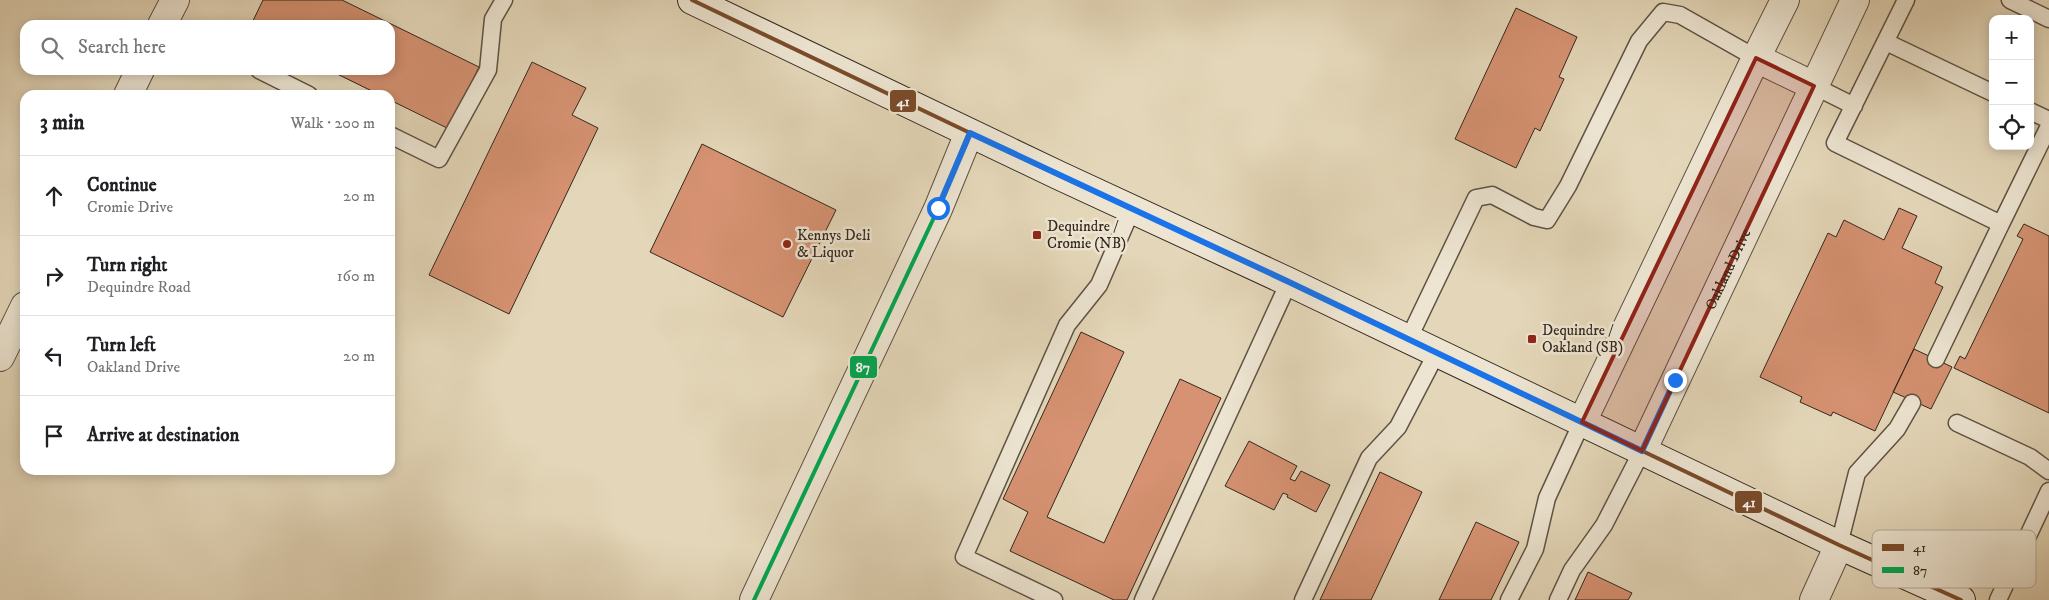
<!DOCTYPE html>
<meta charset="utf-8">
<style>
body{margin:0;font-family:"IM FELL DW Pica",serif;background:#f6f6f6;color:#202124}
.controls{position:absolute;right:15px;top:15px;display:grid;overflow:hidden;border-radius:10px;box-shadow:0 2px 12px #0003}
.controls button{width:45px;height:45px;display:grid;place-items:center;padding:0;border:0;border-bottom:1px solid #e0e0e0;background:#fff;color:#202124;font:25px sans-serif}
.stop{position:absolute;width:15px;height:15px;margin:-11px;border:4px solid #1a73e8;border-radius:50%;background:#fff}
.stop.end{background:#1a73e8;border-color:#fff;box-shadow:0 1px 5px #0008}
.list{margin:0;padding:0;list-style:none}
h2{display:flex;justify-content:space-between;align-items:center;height:65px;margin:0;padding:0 20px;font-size:21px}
h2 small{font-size:16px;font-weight:400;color:#757577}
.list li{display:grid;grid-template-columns:32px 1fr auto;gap:15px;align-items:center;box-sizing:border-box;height:80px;padding:0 20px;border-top:1px solid #e0e0e0}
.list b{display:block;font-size:19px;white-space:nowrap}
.list p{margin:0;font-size:16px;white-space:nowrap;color:#757577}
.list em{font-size:16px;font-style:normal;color:#757577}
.icon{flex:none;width:28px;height:28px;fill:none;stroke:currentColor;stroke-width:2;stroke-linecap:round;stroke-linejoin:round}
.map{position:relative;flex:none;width:2049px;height:600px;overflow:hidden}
.search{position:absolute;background:#fff;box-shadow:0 2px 12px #0003;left:20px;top:20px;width:375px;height:55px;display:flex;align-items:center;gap:12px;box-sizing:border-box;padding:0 18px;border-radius:15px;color:#757577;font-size:19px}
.panel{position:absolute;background:#fff;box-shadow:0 2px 12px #0003;left:20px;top:90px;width:375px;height:385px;border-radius:15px}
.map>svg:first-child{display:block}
.building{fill:#d69272;stroke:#32271d}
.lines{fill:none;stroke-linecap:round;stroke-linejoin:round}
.service-casing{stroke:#5e5344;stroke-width:19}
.minor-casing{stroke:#5e5344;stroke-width:30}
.secondary-casing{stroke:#32271d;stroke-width:30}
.service{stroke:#ede5d2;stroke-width:16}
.minor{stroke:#ede5d2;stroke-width:28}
.secondary{stroke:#ede5d2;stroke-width:28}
.bus-1-casing{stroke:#ede5d2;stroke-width:8}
.bus-2-casing{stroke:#ede5d2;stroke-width:8}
.bus-1{stroke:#7a4b2a;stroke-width:4}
.bus-2{stroke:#00a651;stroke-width:4}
.route{stroke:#1a73e8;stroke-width:6}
.marked{fill:#8f2418;fill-opacity:0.2;stroke:#8f2418;stroke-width:4;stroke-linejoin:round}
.poi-dot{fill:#8f2418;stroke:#ede5d2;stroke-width:2}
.labels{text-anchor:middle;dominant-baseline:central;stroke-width:5;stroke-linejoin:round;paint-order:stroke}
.poi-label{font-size:15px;fill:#32271d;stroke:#ede5d2;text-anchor:start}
.street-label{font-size:15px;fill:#32271d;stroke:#ede5d2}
.key{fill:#ede5d2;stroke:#b5ac9c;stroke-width:1}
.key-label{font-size:14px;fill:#32271d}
.line-badge{stroke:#ede5d2;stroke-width:2}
.badge-label{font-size:14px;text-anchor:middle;font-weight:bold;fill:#fff}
</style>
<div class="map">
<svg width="2049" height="600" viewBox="0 0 2049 600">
<rect width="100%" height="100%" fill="#e4d7b9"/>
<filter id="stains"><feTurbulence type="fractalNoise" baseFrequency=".004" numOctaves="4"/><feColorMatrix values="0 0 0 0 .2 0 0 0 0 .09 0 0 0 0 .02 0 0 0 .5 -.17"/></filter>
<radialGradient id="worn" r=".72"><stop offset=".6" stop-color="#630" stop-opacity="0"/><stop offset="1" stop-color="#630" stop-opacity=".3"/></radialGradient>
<path class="building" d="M263,0h79l137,67 -30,62 -59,-29v-5h-10l-51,-25h61v-45h-139z
M1516,8l61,29 -18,40 5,2 -24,52 -5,-3 -19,40 -61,-29z
M532,62l54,26 -14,27 26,13 -89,186 -80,-39z
M702,144l134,66 -53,107 -133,-65z
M1899,208l18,8 -15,32 40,19 -7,16 8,4 -68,144 -42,-19 -2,4 -31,-14 2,-5 -42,-20 68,-144 8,4 8,-17 40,20z
M2024,224l25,12v177l-95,-45 6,-12 5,3 58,-120 -6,-3z
M1081,332l43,20 -77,165 57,26 76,-164 41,19 -94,202h-13l-104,-49 18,-39 -25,-13z
M1914,349l38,18 -21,42 -38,-17z
M1249,441l48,25 -7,13 5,2 6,-10 29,14 -14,27 -29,-15 1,-2 -5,-2 -9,17 -49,-24z
M1380,472l42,20 -51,108h-51z
M1476,522l43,20 -28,58h-52z
M1588,572l44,21 -4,7h-53z"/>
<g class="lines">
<defs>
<path id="service" d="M1906,0l-71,143 166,81 48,-98
M2010,0l39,19
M1886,42l107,51
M259,70l50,25
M1814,86l40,20
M2030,111l19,9
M390,135l49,24 49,-89 5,-51 11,-19
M1408,340l68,-142 16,-3 42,22 13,3 21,-34 71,-145 24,-29 17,3 76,43
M1936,359l65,-135
M1957,423l73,34 19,14
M1839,545l18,-72 40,-44 15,-26
M1054,600l-90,-43 103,-232 32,-40 33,-76
M1143,600l146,-318
M1303,600l66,-142 29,-31 38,-73
M1509,600l26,-51 12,-51 35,-76
M1558,600l14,-30 32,-45 38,-74
M1998,600l51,-109"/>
<g id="minor">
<path d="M162,25l13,-25"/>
<path d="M1756,58l58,28"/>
<path d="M128,95l12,-25"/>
<path d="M0,357l25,-51"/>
<path d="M1582,422l174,-364 29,-58"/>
<path id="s1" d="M1642,451l213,-451"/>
<path d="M754,600l184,-391 31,-76"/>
<path d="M1814,600l25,-55"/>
</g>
<path id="secondary" d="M692,0l366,175 231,107 550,263 122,55"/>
</defs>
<use href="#service" class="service-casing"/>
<use href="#minor" class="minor-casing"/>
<use href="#secondary" class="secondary-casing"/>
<use href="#service" class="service"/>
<use href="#minor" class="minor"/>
<use href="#secondary" class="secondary"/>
<defs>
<path id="bus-1" d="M692,0l366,175 231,107 550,263 122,55"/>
<path id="bus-2" d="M754,600l184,-391 31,-76"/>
</defs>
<use href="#bus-1" class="bus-1-casing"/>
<use href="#bus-2" class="bus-2-casing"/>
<use href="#bus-1" class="bus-1"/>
<use href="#bus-2" class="bus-2"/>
</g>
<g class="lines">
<path class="route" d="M938,208l32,-75 319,149 353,169 33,-71"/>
</g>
<path class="marked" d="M1756,58l58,28 -172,365 -60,-29z"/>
<g class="poi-dot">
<rect x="1032" y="230" width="10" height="10" rx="2.5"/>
<circle cx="787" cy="244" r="5"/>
<rect x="1527" y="334" width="10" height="10" rx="2.5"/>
</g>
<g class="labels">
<g class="poi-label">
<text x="1047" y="226">Dequindre /<tspan x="1047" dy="17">Cromie (NB)</tspan></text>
<text x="797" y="235">Kennys Deli<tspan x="797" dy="17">&amp; Liquor</tspan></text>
<text x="1542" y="330">Dequindre /<tspan x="1542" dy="17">Oakland (SB)</tspan></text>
</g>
<g class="street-label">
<text stroke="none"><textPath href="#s1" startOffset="201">Oakland Drive</textPath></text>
</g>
</g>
<rect x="1872" y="530" width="164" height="58" rx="8" class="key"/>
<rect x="1882" y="544" width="22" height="7" fill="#7a4b2a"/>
<rect x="1882" y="567" width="22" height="6" fill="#00a651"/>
<g class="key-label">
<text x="1913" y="552">41</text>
<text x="1913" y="575">87</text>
</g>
<g class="line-badge">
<rect x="889" y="89" width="28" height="24" rx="5" fill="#7a4b2a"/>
<rect x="849" y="355" width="29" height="24" rx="5" fill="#00a651"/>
<rect x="1734" y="490" width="29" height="24" rx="5" fill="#7a4b2a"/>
</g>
<g class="badge-label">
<text x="903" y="106">41</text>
<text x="863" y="372">87</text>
<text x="1749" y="507">41</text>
</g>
<rect width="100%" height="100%" filter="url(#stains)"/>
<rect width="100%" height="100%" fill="url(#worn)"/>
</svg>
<div class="controls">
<button>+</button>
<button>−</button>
<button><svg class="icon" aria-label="locate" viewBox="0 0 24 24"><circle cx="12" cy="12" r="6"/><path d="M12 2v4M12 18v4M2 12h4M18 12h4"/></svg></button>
</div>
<div class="stop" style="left:938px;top:208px"></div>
<div class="stop end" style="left:1675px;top:380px"></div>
<div class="search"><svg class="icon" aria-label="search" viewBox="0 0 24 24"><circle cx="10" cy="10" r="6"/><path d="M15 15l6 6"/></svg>Search here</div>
<section class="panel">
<h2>3 min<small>Walk · 200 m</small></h2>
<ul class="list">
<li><svg class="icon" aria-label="ahead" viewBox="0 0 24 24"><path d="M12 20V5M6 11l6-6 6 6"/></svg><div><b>Continue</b><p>Cromie Drive</p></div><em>20 m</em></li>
<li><svg class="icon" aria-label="right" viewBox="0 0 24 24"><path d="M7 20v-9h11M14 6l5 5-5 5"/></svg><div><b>Turn right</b><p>Dequindre Road</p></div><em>160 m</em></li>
<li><svg class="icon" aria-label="left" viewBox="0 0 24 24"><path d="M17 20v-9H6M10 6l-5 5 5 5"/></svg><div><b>Turn left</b><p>Oakland Drive</p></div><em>20 m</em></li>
<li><svg class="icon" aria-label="arrive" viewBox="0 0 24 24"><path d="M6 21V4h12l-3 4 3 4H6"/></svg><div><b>Arrive at destination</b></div></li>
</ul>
</section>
</div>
